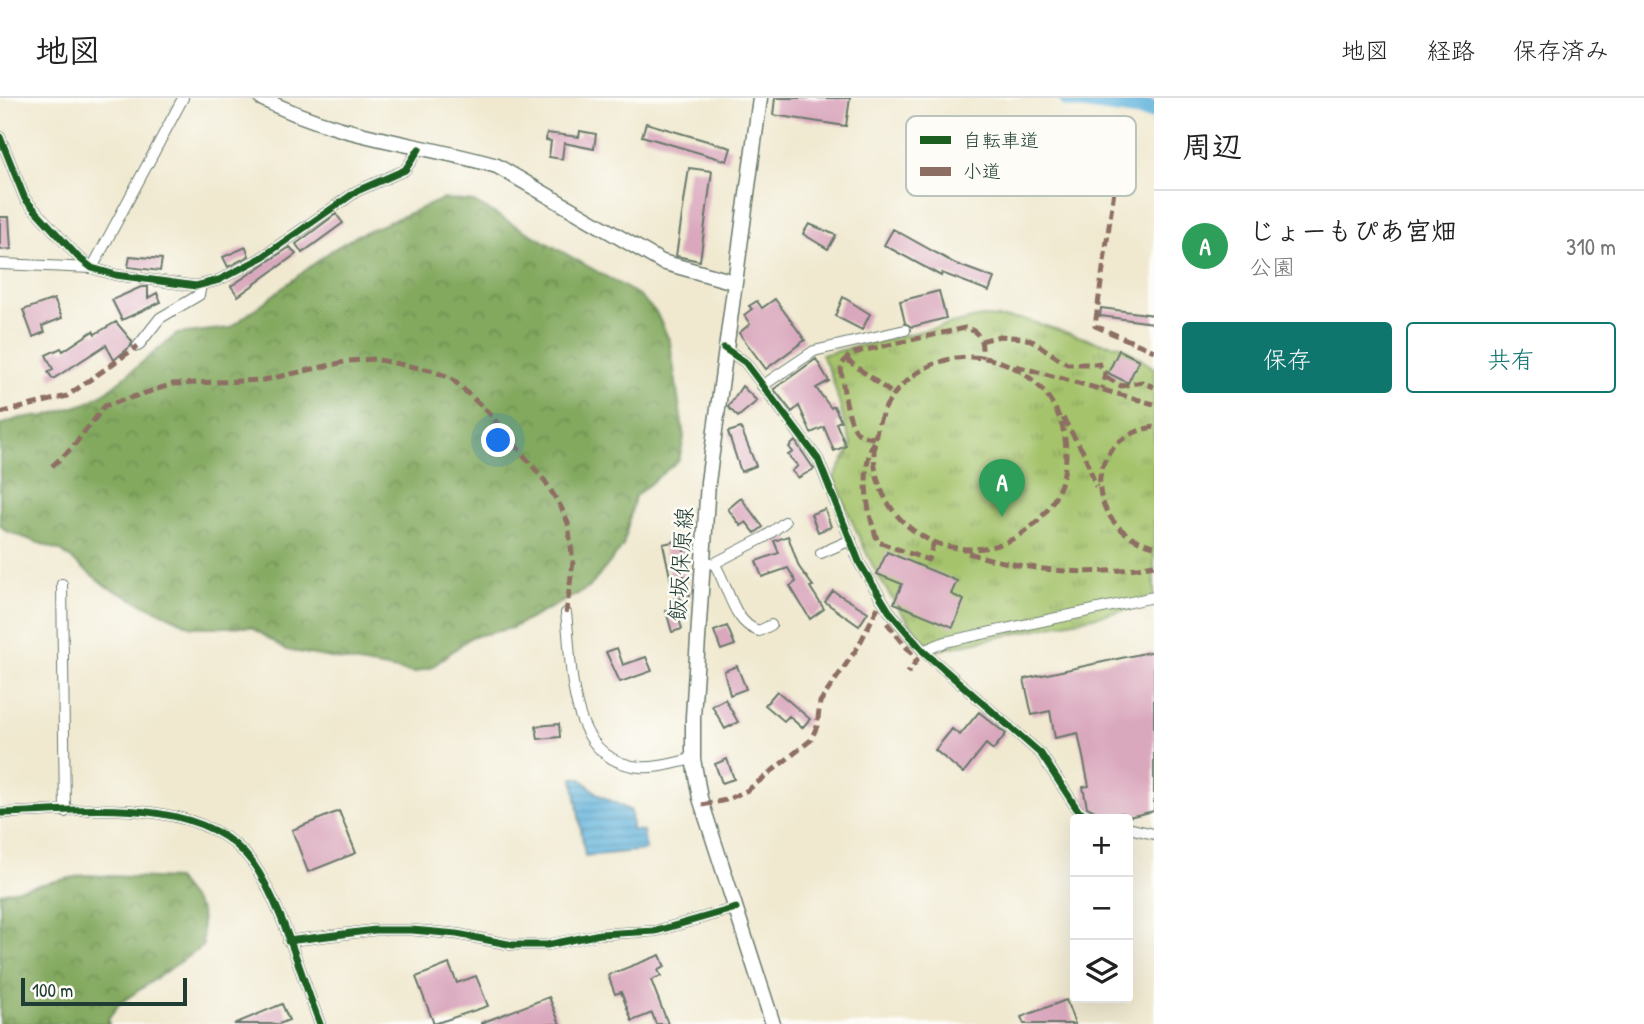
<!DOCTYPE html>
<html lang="ja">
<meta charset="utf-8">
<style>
body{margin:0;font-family:"Patrick Hand","Klee One",sans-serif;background:#f2f2f2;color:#222}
.controls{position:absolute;right:21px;bottom:21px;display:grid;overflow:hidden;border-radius:7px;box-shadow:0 7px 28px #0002}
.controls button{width:63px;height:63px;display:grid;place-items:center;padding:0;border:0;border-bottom:2px solid #e0e0e0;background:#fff;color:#222;font:35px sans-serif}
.scale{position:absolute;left:21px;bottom:18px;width:166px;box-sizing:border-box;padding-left:7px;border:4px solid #1f3d34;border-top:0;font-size:19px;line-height:24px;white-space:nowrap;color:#1f3d34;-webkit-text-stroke:5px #fdfcf7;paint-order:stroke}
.you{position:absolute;left:499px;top:343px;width:24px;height:24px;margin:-18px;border:5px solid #fff;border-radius:50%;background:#1a73e8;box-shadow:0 0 0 10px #1a73e833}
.badge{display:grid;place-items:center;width:46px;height:46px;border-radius:50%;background:#0f766e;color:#fff;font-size:23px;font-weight:700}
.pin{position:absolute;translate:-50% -58px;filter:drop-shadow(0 2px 4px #0008)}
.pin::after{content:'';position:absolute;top:37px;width:24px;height:21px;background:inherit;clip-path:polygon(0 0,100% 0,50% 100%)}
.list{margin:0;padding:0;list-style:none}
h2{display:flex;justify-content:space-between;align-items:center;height:91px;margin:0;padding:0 28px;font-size:30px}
h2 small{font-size:23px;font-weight:400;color:#767676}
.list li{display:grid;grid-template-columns:46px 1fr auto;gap:21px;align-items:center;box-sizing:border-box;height:112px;padding:0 28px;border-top:2px solid #e0e0e0}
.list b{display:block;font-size:26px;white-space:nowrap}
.list p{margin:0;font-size:23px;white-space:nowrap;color:#767676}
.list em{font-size:23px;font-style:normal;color:#767676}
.actions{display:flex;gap:14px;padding:21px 28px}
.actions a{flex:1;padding:16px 0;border:2px solid #0f766e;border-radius:7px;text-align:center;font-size:24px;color:#0f766e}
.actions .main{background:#0f766e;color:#fff}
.icon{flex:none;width:38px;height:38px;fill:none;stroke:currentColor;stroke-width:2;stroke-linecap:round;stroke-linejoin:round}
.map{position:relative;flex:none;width:1154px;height:926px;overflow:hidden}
header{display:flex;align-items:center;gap:42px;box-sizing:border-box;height:98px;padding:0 35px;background:#fff;border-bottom:2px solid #e0e0e0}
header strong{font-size:33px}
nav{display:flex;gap:38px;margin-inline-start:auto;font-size:24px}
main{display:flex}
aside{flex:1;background:#fff}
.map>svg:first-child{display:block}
.grass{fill:url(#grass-tufts);stroke:#628050;stroke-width:2}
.forest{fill:url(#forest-crowns);stroke:#51734a;stroke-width:2}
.water{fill:url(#water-rules);stroke:#407888;stroke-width:2}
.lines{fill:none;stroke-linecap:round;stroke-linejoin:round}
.river{stroke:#60b2db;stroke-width:19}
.building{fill:#daa8bd}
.street-casing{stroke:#68796b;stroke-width:12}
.secondary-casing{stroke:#68796b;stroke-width:17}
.street{stroke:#fff;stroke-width:10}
.secondary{stroke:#fff;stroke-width:14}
.quiet{stroke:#8d6e63;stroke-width:5;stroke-dasharray:10 5;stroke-linecap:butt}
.cycleway-casing{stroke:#fdfcf7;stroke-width:11}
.cycleway{stroke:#1b5e20;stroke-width:7}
.labels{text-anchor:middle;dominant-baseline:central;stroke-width:5;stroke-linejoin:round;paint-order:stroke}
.street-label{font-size:23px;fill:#1f3d34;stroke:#fdfcf7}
.key{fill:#fdfcf7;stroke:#bac3bc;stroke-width:2}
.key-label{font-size:19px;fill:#1f3d34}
</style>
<header>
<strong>地図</strong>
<nav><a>地図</a><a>経路</a><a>保存済み</a></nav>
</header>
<main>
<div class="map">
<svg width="1154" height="926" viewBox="0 0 1154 926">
<defs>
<pattern id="grass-tufts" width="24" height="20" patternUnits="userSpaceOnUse" patternTransform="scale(1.75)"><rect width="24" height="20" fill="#a4c36b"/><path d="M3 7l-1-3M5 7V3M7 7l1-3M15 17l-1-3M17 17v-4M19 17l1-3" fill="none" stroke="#85a059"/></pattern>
<pattern id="forest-crowns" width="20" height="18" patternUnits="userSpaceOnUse" patternTransform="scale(1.75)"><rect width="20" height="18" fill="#83a95f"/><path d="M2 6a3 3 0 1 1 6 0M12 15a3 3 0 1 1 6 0" fill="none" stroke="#6b8b4f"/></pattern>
<pattern id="water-rules" width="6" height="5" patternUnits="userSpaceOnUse" patternTransform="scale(1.75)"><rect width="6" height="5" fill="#60b2db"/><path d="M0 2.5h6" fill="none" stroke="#4f92b2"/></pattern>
</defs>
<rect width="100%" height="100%" fill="#fdfcf7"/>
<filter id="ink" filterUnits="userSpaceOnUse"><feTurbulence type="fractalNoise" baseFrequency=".0143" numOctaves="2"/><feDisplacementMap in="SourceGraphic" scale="14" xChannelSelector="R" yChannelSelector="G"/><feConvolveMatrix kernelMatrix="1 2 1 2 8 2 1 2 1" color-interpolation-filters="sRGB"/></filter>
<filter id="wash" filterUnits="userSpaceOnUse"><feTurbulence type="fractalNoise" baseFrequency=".00686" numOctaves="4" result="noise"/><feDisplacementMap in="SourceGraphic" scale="28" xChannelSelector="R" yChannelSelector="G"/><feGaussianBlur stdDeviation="1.57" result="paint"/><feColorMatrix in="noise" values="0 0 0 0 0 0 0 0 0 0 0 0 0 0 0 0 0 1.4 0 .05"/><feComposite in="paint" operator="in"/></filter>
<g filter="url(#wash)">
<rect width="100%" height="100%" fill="#f0e9d0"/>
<path class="grass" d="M981,219l42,2 74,23 24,4 33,22v236l-220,47c-53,-55 -71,-103 -100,-173l18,-33c-13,-29 -13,-62 -31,-90z"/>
<path class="forest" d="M443,101l31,3 163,92 19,18 14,30 14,96 -5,22 -44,36 -12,50 -34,42 -77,40 -41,9 -39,30 -18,6 -127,-23 -36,-23h-59l-85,-40 -46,-36 -55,-20 -6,-6v-100l20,-7 25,-2 42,-13 19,-11 71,-58 53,-6 102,-78 26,-15z
M84,777l92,4 25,32 2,35 -84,58 -11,15 1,5h-109v-131z"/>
<path class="water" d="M573,680h7l19,17 32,16 1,19 11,1 3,19 -61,6z"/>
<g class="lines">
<path class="river" d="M1068,0l86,12"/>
</g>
<g id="blocks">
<path class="building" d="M775,0h75l-4,28 -73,-11z
M646,25l85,25 -4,13 -85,-25z
M580,33l16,3 -2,15 -30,-6 -2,16 -13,-2 2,-16 -5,-1 1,-7 32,4z
M689,70l23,3 -12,90 -24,-5z
M336,116l7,9 -41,30 -6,-9z
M0,119h9l2,32 -11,1z
M809,126l27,11 -8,14 -25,-15z
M893,131l63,35 38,14 -5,13 -47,-18 -1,3 -57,-31z
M246,149l3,9 -21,11 -5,-10z
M290,149l6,7 -58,42 -7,-10z
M130,158l32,3 -2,12 -32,-4z
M141,189h7v11l9,-5 4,9 -39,18 -10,-20z
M939,193l7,27 -34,9 -7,-4 -5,-22z
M843,199l27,17 -8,16 -27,-14z
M54,201l8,19 -20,8 3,6 -12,5 -10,-27z
M775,201l30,41 -39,29 -27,-36 11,-9 -6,-9 8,-6 -3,-3 8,-5 5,7z
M1101,210l53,7v8l-54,-7z
M116,224l16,19 -1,5 -17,14 -8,-15 -53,34 -5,-7 5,-3 -7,-14 15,-7 2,3 30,-20 2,3z
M1119,252l20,10 -11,23 -20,-10z
M816,261l13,22 -13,7 15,20 3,-2 7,15 -5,2 10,23 -12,5 -10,-24 -13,6 -12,-27 -7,6 -18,-23z
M742,288l15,15 -19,16 -10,-10z
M741,330l15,38 -15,6 -13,-40z
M795,343l19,28 -16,9 -6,-7 6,-5 -10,-11 5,-3 -4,-5z
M741,400l22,29 -8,6 -9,-11 -5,4 -13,-17z
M825,411l6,18 -13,5 -7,-18z
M788,438l11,31 14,19 -3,1 14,22 -14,10 -20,-33 6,-4 -8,-14 -26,9 -6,-16 23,-8 -5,-12z
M681,442l7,25 -7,2 9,29 -15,4 -12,-56z
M887,454l70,29 -6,13 13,6 -11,27 -59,-24 8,-19 -25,-10z
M833,493l35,21 -9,14 -34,-24z
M676,510l6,21 -10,3 -6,-21z
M727,528l8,19 -14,5 -7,-19z
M617,550l6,17 23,-8 6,14 -32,11 -14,-30z
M1154,553v160l-30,7 -1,-5 -19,3 -17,-9 -4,-20 6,-1 -11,-53 -23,5 -5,-27 -18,4 -8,-36z
M737,568l9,23 -16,6 -6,-24z
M777,593l33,28 -8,9 -13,-12 -5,5 -19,-16z
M725,601l13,23 -13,7 -13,-23z
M979,614l27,22 -13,16 -7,-6 -23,29 -28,-23 17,-21 8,6z
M559,626l1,13 -22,2 -2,-13z
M727,661l7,20 -12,4 -7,-19z
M339,713l17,42 -48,19 -16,-42z
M660,857l5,12 -7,3 3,6 -10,4 17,44h-12l-4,-11 -20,8 -11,-29 -6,2 -7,-19z
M449,866l8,19 19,-7 12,30 -54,18 -18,-47z
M549,899l11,27h-79v-1z
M1066,902l9,24h-51l-3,-7z
M282,906l7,16 -10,4h-45z"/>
</g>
</g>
<g filter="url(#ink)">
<use href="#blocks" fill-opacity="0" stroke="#68796b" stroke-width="2"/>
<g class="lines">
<defs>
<path id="street" d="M0,39l25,62 53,58 14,11 24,7 80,11 23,-6 42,-22 96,-67 48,-21 14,-21
M0,166l92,4 91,-170
M138,248l22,-28 39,-23 2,-10
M724,250l21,14 73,97 42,105 29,47 34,40 118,103 38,58 18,7
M762,288l52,-35 91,-21
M821,455l30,-13
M703,462l12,5c13,20 18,59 44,66l12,-6
M713,466l52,-27 20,-15
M62,486l3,228
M566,515c7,55 0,147 74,154 18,2 36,-5 53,-8
M923,553l22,-9 209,-45
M0,715c77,-1 200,-21 252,49 29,40 49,114 68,162
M1128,730l26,6
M288,843l87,-11h37l45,4 56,11h34l53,-11 56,-3 80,-23"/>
<path id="secondary" d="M261,0c80,41 153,44 236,68l165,96 72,20
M760,0l-52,384 -15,235v42l7,39 73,226"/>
</defs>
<use href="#street" class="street-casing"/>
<use href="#secondary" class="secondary-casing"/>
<use href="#street" class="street"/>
<use href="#secondary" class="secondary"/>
<path class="quiet" d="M1118,64l-23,164 59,25
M981,243l19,-5 22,2 9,2 36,24h32l6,9 -3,16
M874 355a96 96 0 1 1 192 0a96 96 0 1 1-192 0Z
M846,261l48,36
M1016,268l138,38
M1106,279l15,9 21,-4 12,5
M0,315l67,-17 71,-50
M1063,320l22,37 11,32
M1154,329c-75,12 -70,102 0,119
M52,368l19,-17 34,-43 68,-22 91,-4 85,-19 25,-2 56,11 21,8 38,35 56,68 16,26 7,16 5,39 -7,51
M934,444l-6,18 -50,-18c-12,-32 -18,-72 -3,-104 -6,-1 -12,-1 -17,-5 -10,-8 -17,-55 -17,-68l9,-10 11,-4 104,-23c16,2 19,17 16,30
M968,455c62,18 122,25 186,12
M887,525l30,37 -9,13
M702,707l24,-5 22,-10 63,-50 6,-14 3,-24 38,-55 23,-46"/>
<defs>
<path id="cycleway" d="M0,39l25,62 53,58 14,11 24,7 80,11 23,-6 42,-22 96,-67 48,-21 14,-21
M724,250l21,14 73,97 42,105 29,47 34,40 118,103 38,58 18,7
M0,715c77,-1 200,-21 252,49 29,40 49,114 68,162
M288,843l87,-11h37l45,4 56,11h34l53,-11 56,-3 80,-23"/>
</defs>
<use href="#cycleway" class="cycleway-casing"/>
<use href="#cycleway" class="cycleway"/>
</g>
</g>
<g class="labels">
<g class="street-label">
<text transform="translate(680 466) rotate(-86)">飯坂保原線</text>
</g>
</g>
<rect x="906" y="18" width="230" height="80" rx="10" class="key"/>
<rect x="920" y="38" width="31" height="8" fill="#1b5e20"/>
<rect x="920" y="69" width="31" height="9" fill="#8d6e63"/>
<g class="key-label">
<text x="963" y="49">自転車道</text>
<text x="963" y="80">小道</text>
</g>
</svg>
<div class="controls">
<button>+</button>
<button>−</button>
<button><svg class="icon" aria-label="layers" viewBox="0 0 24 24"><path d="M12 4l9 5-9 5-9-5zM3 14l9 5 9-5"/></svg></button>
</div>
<div class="scale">100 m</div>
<div class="you"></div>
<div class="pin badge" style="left:1002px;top:419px;background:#2e9e5b">A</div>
</div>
<aside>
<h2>周辺<small></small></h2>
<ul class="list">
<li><span class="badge" style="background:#2e9e5b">A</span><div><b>じょーもぴあ宮畑</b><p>公園</p></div><em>310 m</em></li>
</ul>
<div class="actions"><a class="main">保存</a><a>共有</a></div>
</aside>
</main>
